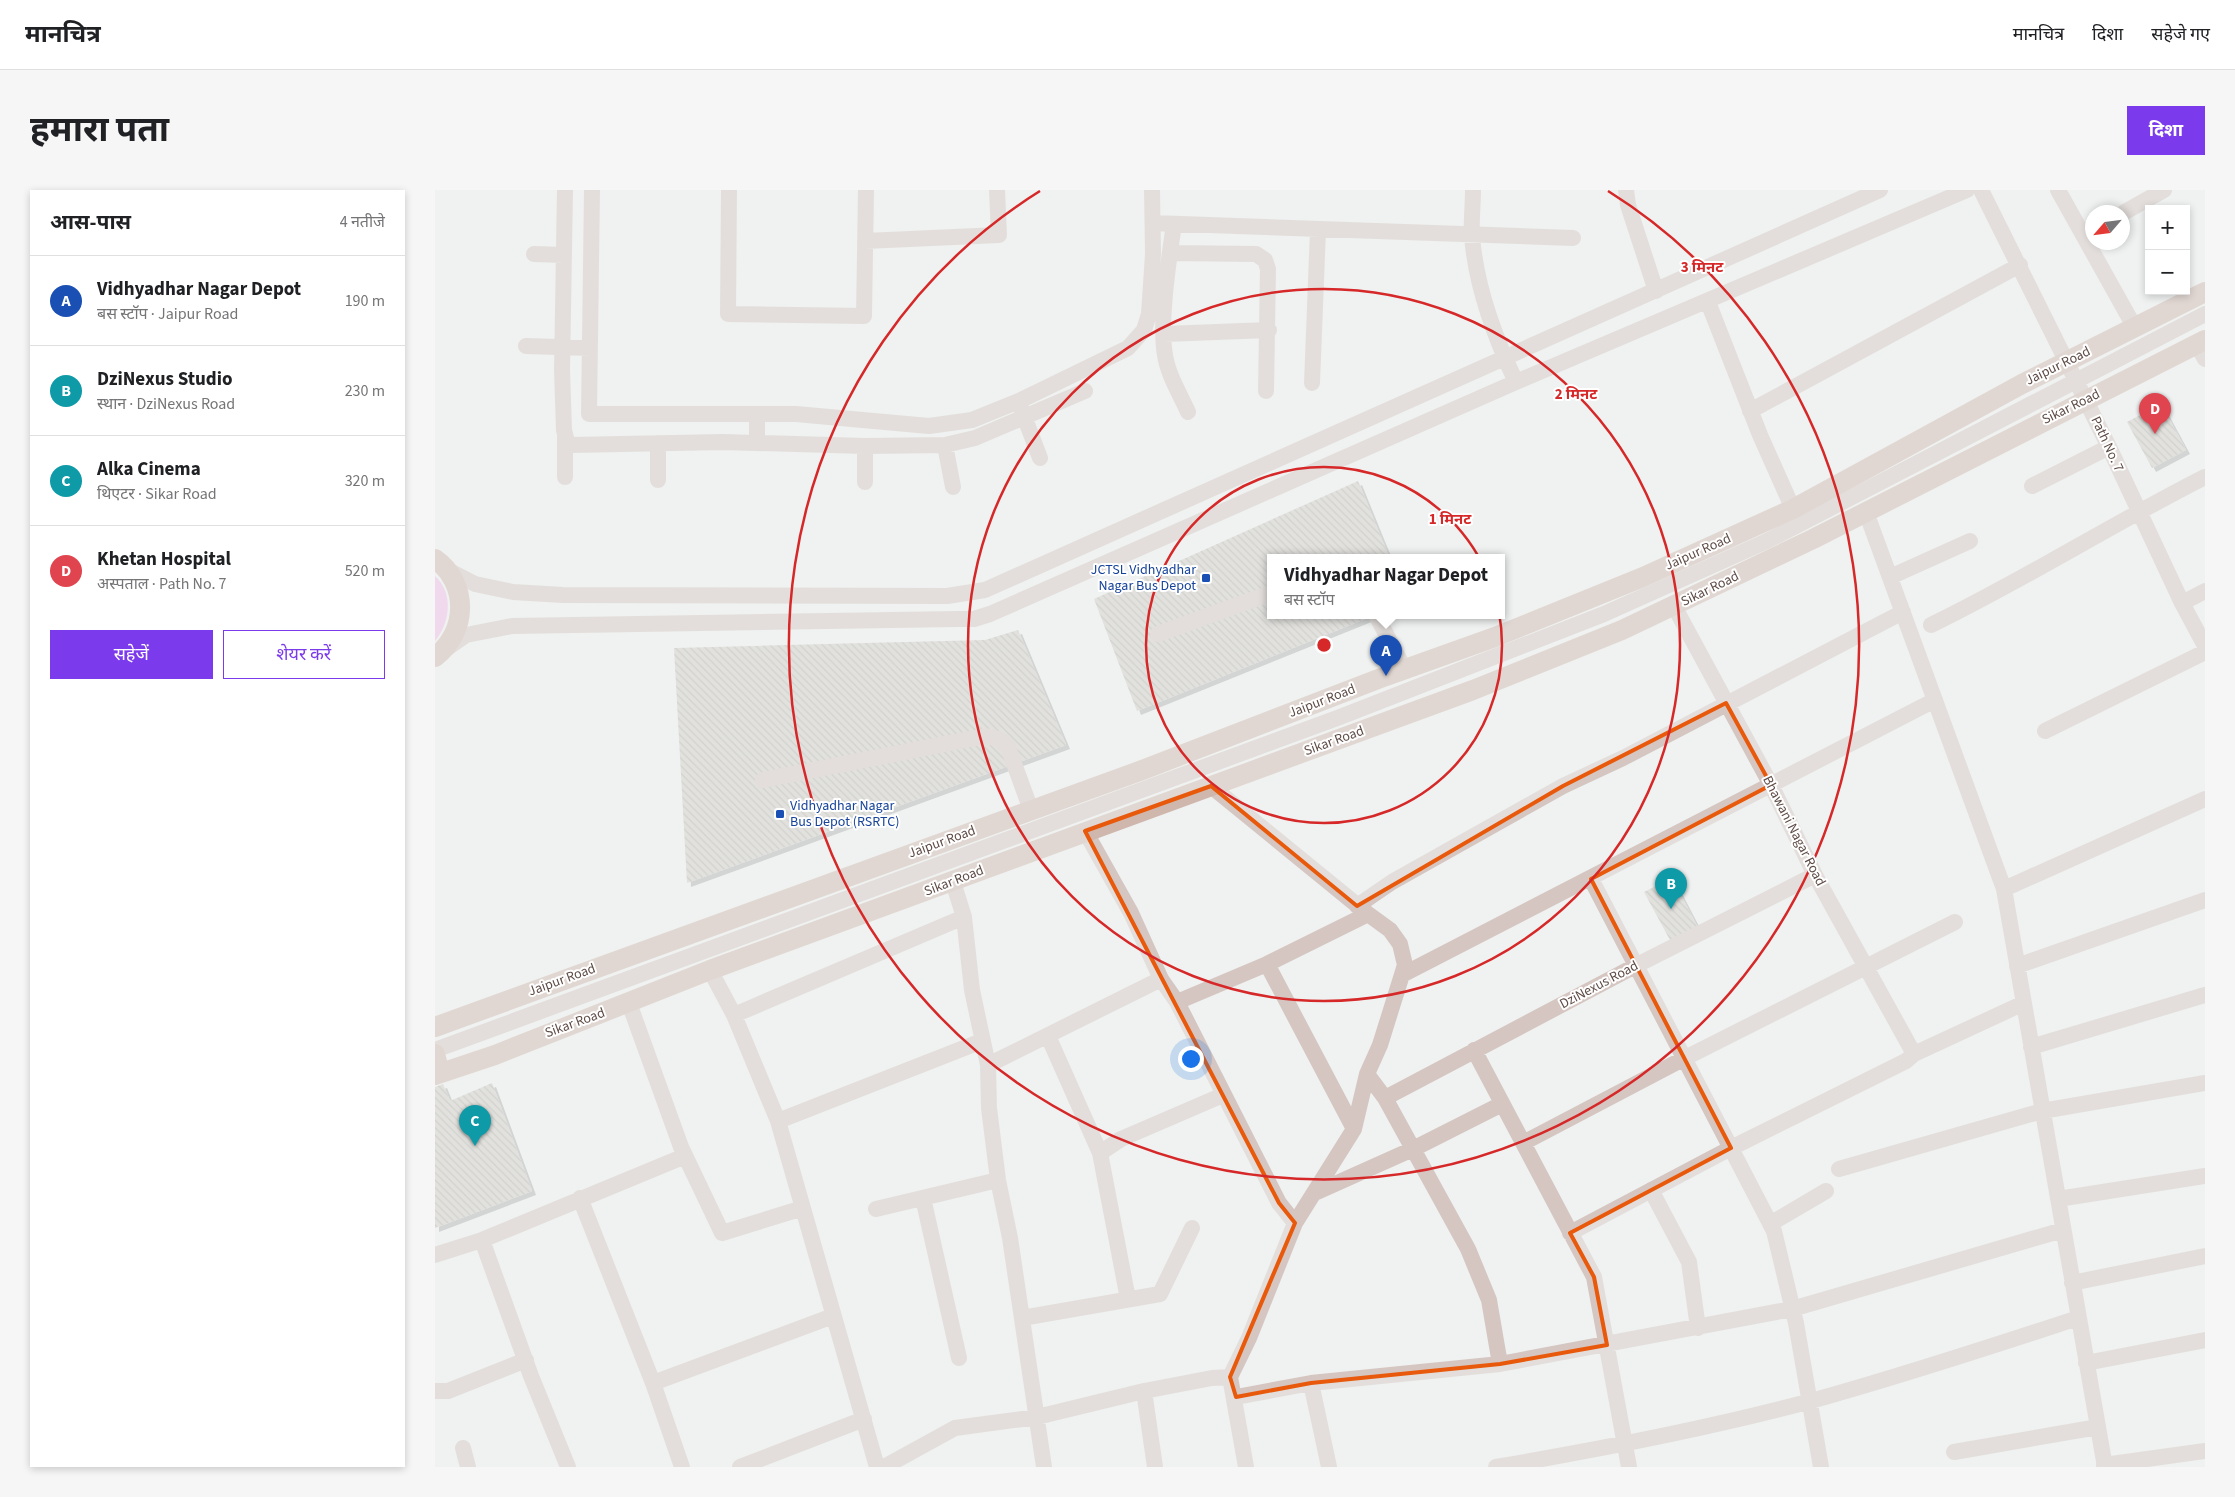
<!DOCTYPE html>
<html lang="hi">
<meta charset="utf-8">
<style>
body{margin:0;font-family:"Source Sans 3","Noto Sans Devanagari",sans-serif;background:#f6f6f6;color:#202124}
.controls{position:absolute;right:15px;top:15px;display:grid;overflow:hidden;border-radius:0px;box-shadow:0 2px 8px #0003}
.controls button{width:45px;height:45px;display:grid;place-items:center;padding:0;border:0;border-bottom:1px solid #e0e0e0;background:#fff;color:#202124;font:25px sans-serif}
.compass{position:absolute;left:1650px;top:15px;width:45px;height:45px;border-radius:50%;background:#fff;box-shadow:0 2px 8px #0003;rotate:242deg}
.you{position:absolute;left:755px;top:868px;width:18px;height:18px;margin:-12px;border:4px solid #fff;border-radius:50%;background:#1a73e8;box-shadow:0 0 0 8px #1a73e833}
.badge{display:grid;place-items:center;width:32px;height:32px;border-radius:50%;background:#7c3aed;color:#fff;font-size:16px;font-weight:700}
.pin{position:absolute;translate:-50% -41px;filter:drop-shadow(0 1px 2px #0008)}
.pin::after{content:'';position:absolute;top:26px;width:18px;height:15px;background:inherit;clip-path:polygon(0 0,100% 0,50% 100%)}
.popup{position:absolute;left:832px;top:364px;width:238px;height:65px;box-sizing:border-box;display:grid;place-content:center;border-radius:0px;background:#fff;filter:drop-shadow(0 1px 4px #0005);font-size:16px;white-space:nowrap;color:#757577}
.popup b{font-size:19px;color:#202124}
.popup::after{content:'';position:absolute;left:50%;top:100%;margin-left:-10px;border:10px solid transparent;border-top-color:#fff}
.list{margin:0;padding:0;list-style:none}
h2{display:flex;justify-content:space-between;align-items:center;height:65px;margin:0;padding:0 20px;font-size:21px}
h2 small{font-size:16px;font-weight:400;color:#757577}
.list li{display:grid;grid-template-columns:32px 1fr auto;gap:15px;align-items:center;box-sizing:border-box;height:90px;padding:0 20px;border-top:1px solid #e0e0e0}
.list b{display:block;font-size:19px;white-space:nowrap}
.list p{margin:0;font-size:16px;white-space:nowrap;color:#757577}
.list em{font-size:16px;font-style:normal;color:#757577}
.actions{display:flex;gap:10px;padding:15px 20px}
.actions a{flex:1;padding:11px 0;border:1px solid #7c3aed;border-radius:0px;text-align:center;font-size:18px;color:#7c3aed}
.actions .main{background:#7c3aed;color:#fff}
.map{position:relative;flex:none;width:1770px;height:1277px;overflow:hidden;border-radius:0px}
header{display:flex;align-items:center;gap:30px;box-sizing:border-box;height:70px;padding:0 25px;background:#fff;border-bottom:1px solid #e0e0e0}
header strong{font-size:24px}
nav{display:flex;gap:28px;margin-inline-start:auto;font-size:18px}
.intro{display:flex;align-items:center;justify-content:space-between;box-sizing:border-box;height:120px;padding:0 30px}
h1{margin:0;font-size:35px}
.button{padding:12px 22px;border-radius:0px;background:#7c3aed;color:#fff;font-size:18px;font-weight:700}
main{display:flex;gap:30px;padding:0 30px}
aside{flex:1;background:#fff;border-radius:0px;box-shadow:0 2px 8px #0003}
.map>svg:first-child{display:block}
.green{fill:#f2bae8}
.building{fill:url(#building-back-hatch);filter:url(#shadow)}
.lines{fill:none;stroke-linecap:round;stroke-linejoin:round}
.minor{stroke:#d5c6c1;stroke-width:16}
.major{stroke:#d0b7ad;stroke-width:20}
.marked{fill:none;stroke:#e8590c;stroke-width:4;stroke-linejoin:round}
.ring{fill:none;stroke:#d62828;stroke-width:2.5}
.transit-dot{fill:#1a4fb4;stroke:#fff;stroke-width:2}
.labels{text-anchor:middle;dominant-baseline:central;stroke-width:4;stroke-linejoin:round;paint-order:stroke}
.street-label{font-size:14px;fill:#5e4c46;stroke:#fff}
.transit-label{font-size:14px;fill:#164399;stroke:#fff;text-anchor:end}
.centre{fill:#d62828;stroke:#fff;stroke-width:2.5}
.ring-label{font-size:15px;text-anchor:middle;font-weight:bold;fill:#d62828;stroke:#fff;stroke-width:4;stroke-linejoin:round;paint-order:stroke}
</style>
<header>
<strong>मानचित्र</strong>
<nav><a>मानचित्र</a><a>दिशा</a><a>सहेजे गए</a></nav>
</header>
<div class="intro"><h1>हमारा पता</h1><a class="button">दिशा</a></div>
<main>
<aside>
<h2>आस-पास<small>4 नतीजे</small></h2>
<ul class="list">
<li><span class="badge" style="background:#1a4fb4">A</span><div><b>Vidhyadhar Nagar Depot</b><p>बस स्टॉप · Jaipur Road</p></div><em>190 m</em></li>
<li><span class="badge" style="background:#0f9aa8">B</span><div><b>DziNexus Studio</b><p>स्थान · DziNexus Road</p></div><em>230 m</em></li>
<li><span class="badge" style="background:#0f9aa8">C</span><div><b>Alka Cinema</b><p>थिएटर · Sikar Road</p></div><em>320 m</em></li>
<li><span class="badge" style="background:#e0444e">D</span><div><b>Khetan Hospital</b><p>अस्पताल · Path No. 7</p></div><em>520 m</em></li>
</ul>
<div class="actions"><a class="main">सहेजें</a><a>शेयर करें</a></div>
</aside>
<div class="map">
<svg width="1770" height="1277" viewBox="0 0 1770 1277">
<defs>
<pattern id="building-back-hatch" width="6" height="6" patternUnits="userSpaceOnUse" patternTransform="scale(1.25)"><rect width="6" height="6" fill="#d2cdc8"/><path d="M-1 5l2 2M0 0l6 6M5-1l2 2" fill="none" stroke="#aea9a4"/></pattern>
<filter id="shadow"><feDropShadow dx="4" dy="4" stdDeviation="0" flood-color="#0004"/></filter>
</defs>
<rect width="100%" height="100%" fill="#eff2f1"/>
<path class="green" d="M0,386c19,17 15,47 0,65z"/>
<path class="building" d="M1726,214l25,46 -34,18 -25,-46z
M923,291l31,76h-118v58h104l-238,96 -43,-112z
M583,440l48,115 -379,138 -13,-235 311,-8z
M1237,688l25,48 -27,14 -26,-48z
M57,893l40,108 -97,37v-141l8,-3 7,17z"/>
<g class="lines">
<path class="minor" d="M130,0l-3,180 2,60 3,12 4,3 152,-3 142,4 80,-1 30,-7 110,-47
M157,0l-3,224h207l133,12 43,-6 47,-19 109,-53 16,-18 5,-16 4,-60 -1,-64
M294,0l-1,124 136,2 2,-126
M1038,0c0,15 -2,31 -1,46 4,51 22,100 44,146
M1191,0l2,15 28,86
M1546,0l128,257 73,156 23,43
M1623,0l77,138
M1688,23l41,-23
M718,33l420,15
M739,34c-5,35 -15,97 -9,131 3,20 15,39 23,57
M430,51l134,-6 -2,-45
M735,63l86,1 9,6 3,9 -2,122
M99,64l30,1
M1273,112l52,133 33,74
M729,144l105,-4
M1762,155l8,14
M91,156l64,2
M877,193l6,-153
M586,218l19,50
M1315,221l270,-146
M322,224v29
M510,255l8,42
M130,287v-41
M223,290v-37
M430,292v-36
M1597,296l77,-39
M1431,322l138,377 101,578
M11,379l29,15 38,8 50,3 384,1 38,-6 895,-400
M1455,387l80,-36
M1747,413l23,-12
M1239,416l97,179 44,90 99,179
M941,425l29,55
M1496,435c93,-45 181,-101 274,-148
M723,444l113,-41
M11,459l20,-14 46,-9 446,-7h16l16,-5 526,-232 451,-192
M1610,541l160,-79
M328,590l222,-44 14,3 9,8 23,63
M776,596l157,128 22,16 10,14 5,21 -25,80 -13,29 -13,55 -59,94 -46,115 -19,39 16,90
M650,641l46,82 30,66 16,23 102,201 16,20
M1156,689l183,352 22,92 25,144
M518,692l11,35 8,73 16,75 1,43 9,72 12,58 34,229
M1569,699l201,-90
M922,716l35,-24 171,-96 60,-28 280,-146
M832,774l87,165
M1582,776l188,-66
M275,780l24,45 44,106 99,346
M967,785l533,-275
M742,812l90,-38 101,-50
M194,813l52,144 41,86 81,-25
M299,825l230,-98
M613,846l52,117 28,146
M1596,857l174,-52
M0,860l905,-333 264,-103 163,-73 438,-227
M1039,860l120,227 35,190
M553,875l173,-86
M932,884l18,24 83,151 21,51 11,64
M950,908l252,-133 178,-90
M343,931l204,-80
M1088,953l162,-85 270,-136
M665,963l21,-14 102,-44
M1404,979l203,-58 163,-28
M1216,1000l38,72 9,66
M882,1002l96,-43 89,-45
M145,1008l73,185 29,84
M488,1008l36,160
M1623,1009l147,-23
M441,1019l122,-29
M1335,1034l56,-33
M1135,1043l161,-85 175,-87 8,-7 110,-51
M47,1050l49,136 37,91
M0,1065l47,-15 203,-84
M1637,1093l133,-27
M587,1128l138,-24 32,-66
M1651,1173l119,-23
M218,1193l180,-67
M876,1193l18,84
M0,1201h13l78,-31
M709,1201l11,76
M801,1207l75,-14 189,-19 292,-55 271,-79
M28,1258l5,19
M1519,1262l144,-25
M1669,1275l101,-14
M305,1277l124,-48
M449,1277l71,-39 82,-11 107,-26 68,-13 18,-1
M1061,1277c106,-18 211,-38 315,-66 90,-25 179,-54 267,-83"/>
<path class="major" d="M0,369c34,24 33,73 0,98
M0,837l710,-258 241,-93 109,-39 148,-60 150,-68 229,-125 183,-92
M0,864l5,19
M0,885l60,-20 215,-85 763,-280 149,-60 191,-91 392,-199"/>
</g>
<path d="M0 0H1770V1277H0ZM1291,513l45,82 -180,94 140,269 -161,85 24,44 13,68 -107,19 -189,19 -75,14 -6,-20 65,-154 -16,-20 -194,-372 126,-45 146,120 206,-120z" fill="#eff2f1" fill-opacity=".55" fill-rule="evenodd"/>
<path class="marked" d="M1291,513l45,82 -180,94 140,269 -161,85 24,44 13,68 -107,19 -189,19 -75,14 -6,-20 65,-154 -16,-20 -194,-372 126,-45 146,120 206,-120z"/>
<g class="ring">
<circle cx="889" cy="455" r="178"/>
<circle cx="889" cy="455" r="356"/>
<path d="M1173 1A535 535 0 1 1 605 1"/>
</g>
<g class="transit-dot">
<rect x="766" y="383" width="10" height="10" rx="2.5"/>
<rect x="340" y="619" width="10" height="10" rx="2.5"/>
</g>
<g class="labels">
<g class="street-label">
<text transform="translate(1623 176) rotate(-26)">Jaipur Road</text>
<text transform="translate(1636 217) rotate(-26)">Sikar Road</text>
<text transform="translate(1672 254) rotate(65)">Path No. 7</text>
<text transform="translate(1263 362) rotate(-24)">Jaipur Road</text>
<text transform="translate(1275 399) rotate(-26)">Sikar Road</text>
<text transform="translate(887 511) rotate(-21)">Jaipur Road</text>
<text transform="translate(899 551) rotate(-20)">Sikar Road</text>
<text transform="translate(1359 641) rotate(63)">Bhawani Nagar Road</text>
<text transform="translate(507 652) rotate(-20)">Jaipur Road</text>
<text transform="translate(519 691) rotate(-21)">Sikar Road</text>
<text transform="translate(127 790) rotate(-20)">Jaipur Road</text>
<text transform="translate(1164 795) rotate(-28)">DziNexus Road</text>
<text transform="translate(140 833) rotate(-20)">Sikar Road</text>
</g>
<g class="transit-label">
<text x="761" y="380">JCTSL Vidhyadhar<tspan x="761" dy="16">Nagar Bus Depot</tspan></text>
<text x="355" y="616" text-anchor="start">Vidhyadhar Nagar<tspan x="355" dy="16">Bus Depot (RSRTC)</tspan></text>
</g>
</g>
<circle cx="889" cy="455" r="8" class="centre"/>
<g class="ring-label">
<text x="1267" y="82">3 मिनट</text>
<text x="1141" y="209">2 मिनट</text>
<text x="1015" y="334">1 मिनट</text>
</g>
</svg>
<div class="controls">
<button>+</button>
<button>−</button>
</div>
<svg class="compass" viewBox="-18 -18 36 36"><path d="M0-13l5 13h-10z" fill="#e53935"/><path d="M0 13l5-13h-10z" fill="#757577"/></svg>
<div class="you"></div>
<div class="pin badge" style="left:951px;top:486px;background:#1a4fb4">A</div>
<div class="popup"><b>Vidhyadhar Nagar Depot</b>बस स्टॉप</div>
<div class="pin badge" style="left:1236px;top:719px;background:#0f9aa8">B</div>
<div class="pin badge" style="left:40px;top:956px;background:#0f9aa8">C</div>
<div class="pin badge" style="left:1720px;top:244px;background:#e0444e">D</div>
</div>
</main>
